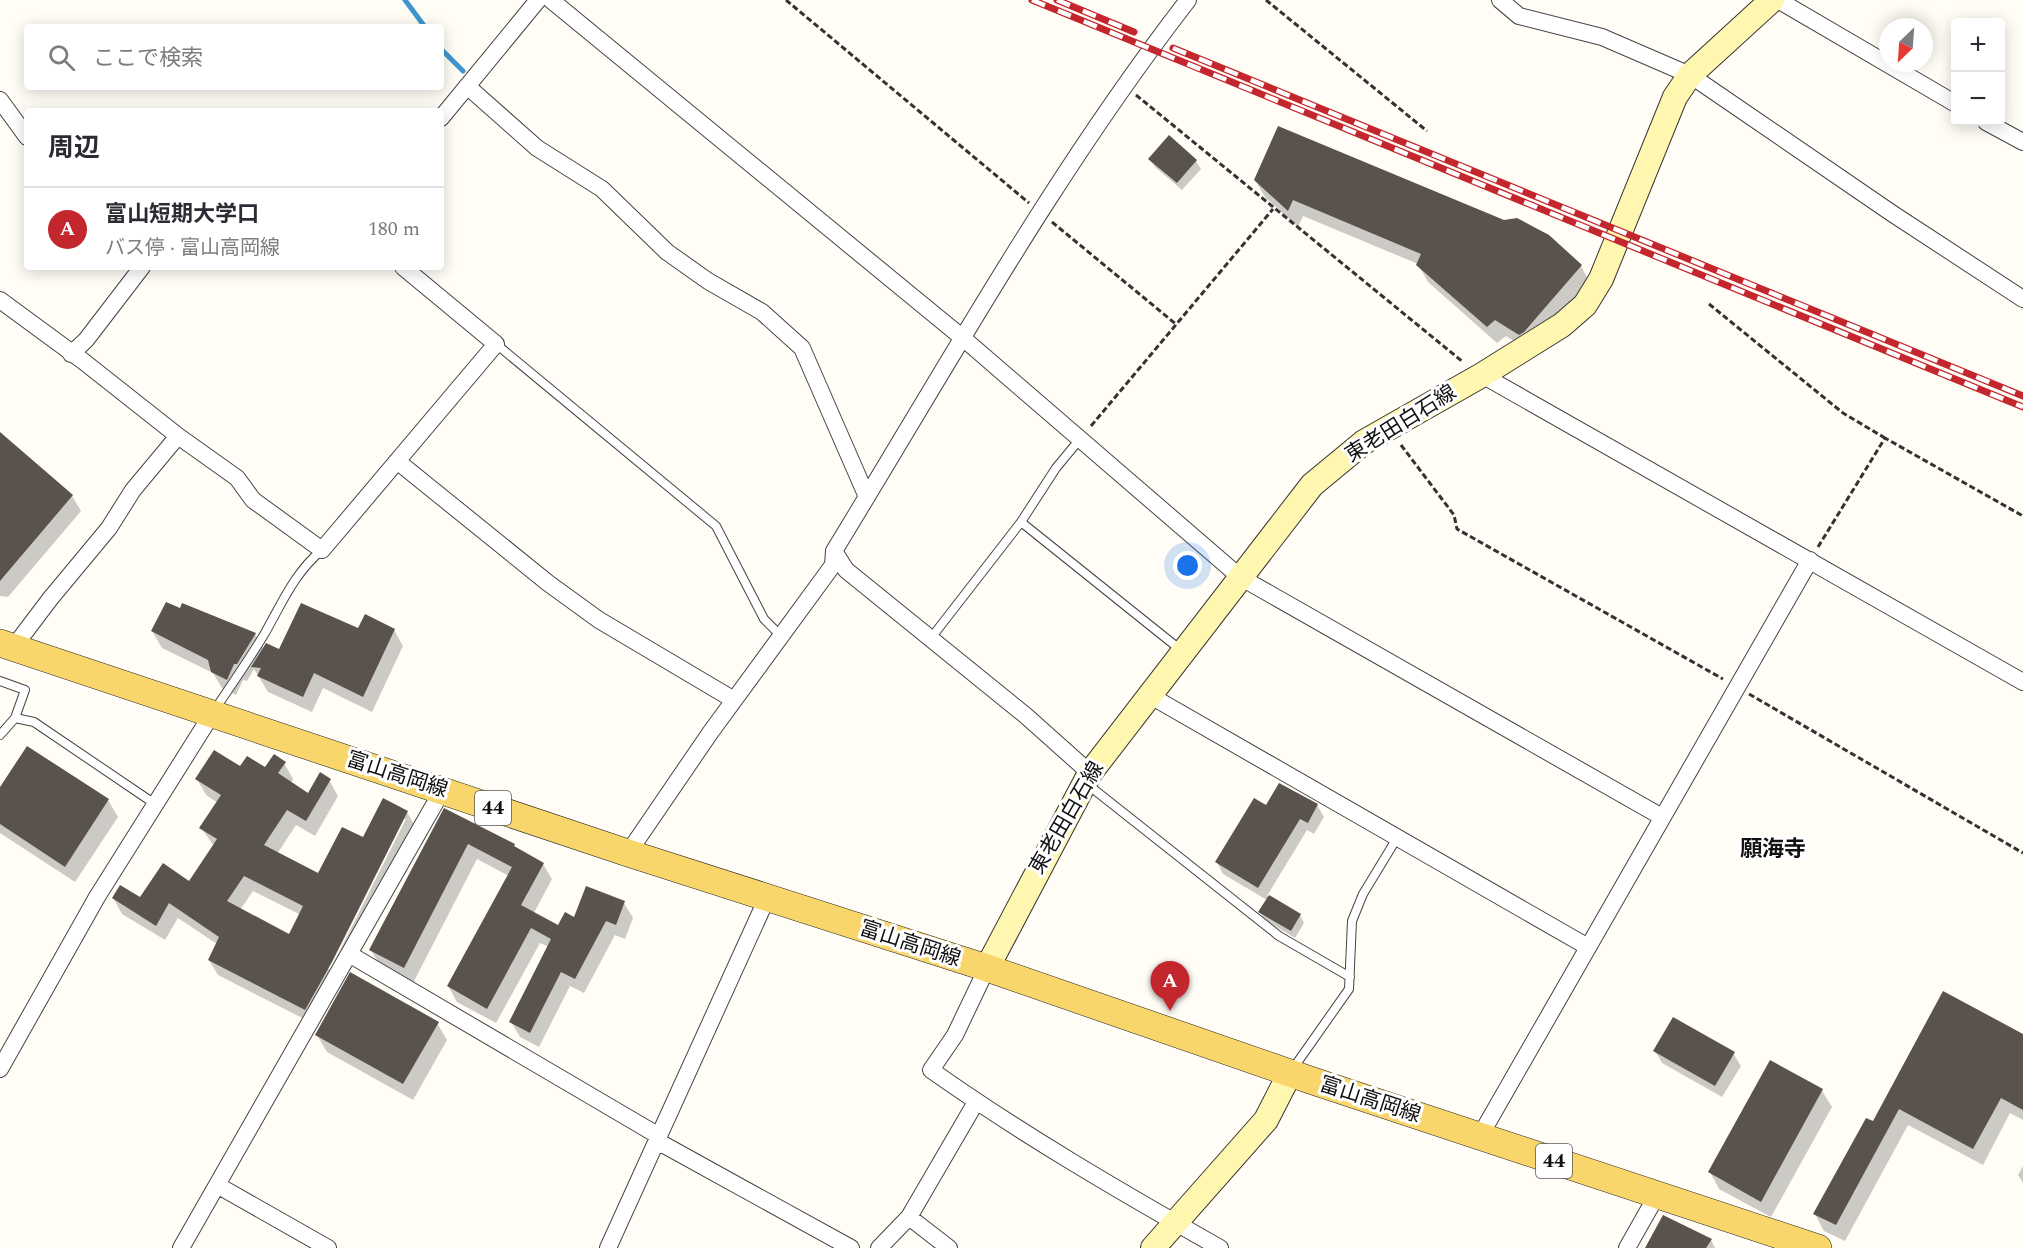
<!DOCTYPE html>
<html lang="ja">
<meta charset="utf-8">
<style>
body{margin:0;font-family:Spectral,"Noto Sans JP",serif;background:#f7f7f7;color:#2b2b33}
.controls{position:absolute;right:18px;top:18px;display:grid;overflow:hidden;border-radius:6px;box-shadow:0 3px 15px #0003}
.controls button{width:54px;height:54px;display:grid;place-items:center;padding:0;border:0;border-bottom:2px solid #e1e1e2;background:#fff;color:#2b2b33;font:30px sans-serif}
.compass{position:absolute;left:1879px;top:18px;width:54px;height:54px;border-radius:50%;background:#fff;box-shadow:0 3px 15px #0003;rotate:205deg}
.you{position:absolute;left:1188px;top:566px;width:21px;height:21px;margin:-15px;border:4px solid #fff;border-radius:50%;background:#1a73e8;box-shadow:0 0 0 9px #1a73e833}
.badge{display:grid;place-items:center;width:39px;height:39px;border-radius:50%;background:#c4262e;color:#fff;font-size:20px;font-weight:700}
.pin{position:absolute;translate:-50% -50px;filter:drop-shadow(0 2px 3px #0008)}
.pin::after{content:'';position:absolute;top:32px;width:21px;height:18px;background:inherit;clip-path:polygon(0 0,100% 0,50% 100%)}
.list{margin:0;padding:0;list-style:none}
h2{display:flex;justify-content:space-between;align-items:center;height:78px;margin:0;padding:0 24px;font-size:26px}
h2 small{font-size:20px;font-weight:400;color:#7c7c81}
.list li{display:grid;grid-template-columns:39px 1fr auto;gap:18px;align-items:center;box-sizing:border-box;height:84px;padding:0 24px;border-top:2px solid #e1e1e2}
.list b{display:block;font-size:22px;white-space:nowrap}
.list p{margin:0;font-size:20px;white-space:nowrap;color:#7c7c81}
.list em{font-size:20px;font-style:normal;color:#7c7c81}
.icon{flex:none;width:33px;height:33px;fill:none;stroke:currentColor;stroke-width:2;stroke-linecap:round;stroke-linejoin:round}
.map{position:relative;flex:none;width:2023px;height:1248px;overflow:hidden}
.search{position:absolute;background:#fff;box-shadow:0 3px 15px #0003;left:24px;top:24px;width:420px;height:66px;display:flex;align-items:center;gap:15px;box-sizing:border-box;padding:0 21px;border-radius:6px;color:#7c7c81;font-size:22px}
.panel{position:absolute;background:#fff;box-shadow:0 3px 15px #0003;left:24px;top:108px;width:420px;height:162px;border-radius:6px}
.map>svg:first-child{display:block}
.shadow{fill:#0003;fill-rule:evenodd}
.lines{fill:none;stroke-linecap:round;stroke-linejoin:round}
.stream{stroke:#3f96cf;stroke-width:5}
.building{fill:#5a524d;fill-rule:evenodd}
.lane-casing{stroke:#444;stroke-width:10}
.street-casing{stroke:#444;stroke-width:18}
.secondary-casing{stroke:#333;stroke-width:26}
.primary-casing{stroke:#222;stroke-width:28}
.path{stroke:#333;stroke-width:3;stroke-dasharray:6 3;stroke-linecap:butt}
.lane{stroke:#fff;stroke-width:8}
.street{stroke:#fff;stroke-width:16}
.secondary{stroke:#fff6b0;stroke-width:24}
.primary{stroke:#f9d66b;stroke-width:27}
.rail-casing{stroke:#c4262e;stroke-width:7}
.rail{stroke:#fff;stroke-width:4.5;stroke-dasharray:14;stroke-linecap:butt}
.labels{text-anchor:middle;dominant-baseline:central;stroke-width:6;stroke-linejoin:round;paint-order:stroke}
.shield{fill:#fff;stroke:#585858;stroke-width:1.5}
.shield-label{font-size:20px;font-weight:bold;fill:#111}
.street-label{font-size:21px;fill:#111;stroke:#fff}
.neighbourhood-label{font-size:22px;font-weight:bold;fill:#111;stroke:#fff}
</style>
<div class="map">
<svg width="2023" height="1248" viewBox="0 0 2023 1248">
<rect width="100%" height="100%" fill="#fffdf5"/>
<path class="shadow" d="M1150,159l46,2 5,8 -19,21 -27,-23z
M1255,180l326,86 9,17 -61,68 -23,-15 -9,7 -69,-61 -10,-18 -115,-48 -5,11 -33,-30z
M0,444l72,52 9,15 -73,86 -8,-1z
M358,630h36l9,16 -31,66 -49,-24 -11,24 -44,-20 -14,-23 -7,12 -4,-1 -7,15 -14,-7 -9,-15 -51,-25 -10,-17 103,3 9,16 16,1z
M27,748l81,52 10,17 -43,65 -75,-49v-44z
M284,763l9,16 -2,4 17,12 21,-15 9,16 -23,40 -19,-11 -19,29 42,21 44,-36 44,-27 9,16 -102,196 -96,-49 -9,-15 8,-16 -39,-26 -13,22 -43,-26 -9,-16 27,1 50,-16 24,-37 -13,-18 17,-25 -12,-8 -9,-16 44,-11 24,1zM402,819h4l-76,151 -3,-2zM253,891l48,24 -11,21 -50,-26z
M1317,805l7,12 -10,17 -7,-4 -40,66 33,19 4,8 -9,15 -30,-18 -5,-8 7,-12 -44,-26 -6,-12 50,-55z
M445,810l69,35 2,4 27,15 9,15 -18,34 25,14 15,-8 50,-16 9,15 -8,21 -10,-4 -31,58 -14,-7 -31,61 -19,-10 -9,-15 38,-75 -9,-4 -44,80 -39,-21 -9,-16 61,-110 -32,-17 -64,124 -33,-17 -9,-16z
M437,1023l10,17 -34,60 -86,-48 -10,-17z
M2023,1036v84l-13,-7 -27,52 -75,-40 -63,116 -21,-10 -9,-17 59,-91z
M1655,1051l78,2 8,13 -19,31 -60,-34z
M1822,1091l10,16 -61,110 -52,-28 -9,-17z
M2023,1166v17l-5,-8z
M1711,1240l4,8h-68z"/>
<g class="lines">
<path class="stream" d="M405,0l20,27
M441,49l22,22"/>
</g>
<path class="building" d="M1278,126l226,94 13,-2 32,17 33,30 -58,67 -5,3 -24,-15 -8,7 -71,-62 5,-11 -128,-54 -5,11 -34,-31z
M1169,135l28,25 -20,23 -29,-24z
M0,432l73,63 -73,86z
M166,602l14,6 2,-5 74,30 -19,31h-3l-7,16 -16,-8 -3,-12 -57,-29z
M301,603l57,25 7,-14 30,15 -32,68 -49,-24 -11,24 -46,-21 4,-8 -10,-1 15,-24 13,6z
M27,746l82,53 -44,68 -65,-43v-37z
M214,750l26,16 7,-10 18,11 9,-13 12,8 -8,11 30,20 12,-21 11,7 -25,42 -19,-11 -23,35 54,28 24,-46 21,10 20,-39 25,13 -76,151 -27,48 -97,-50 11,-23 -50,-34 -13,23 -44,-28 8,-13 20,12 23,-34 26,18 28,-42 -18,-11 22,-33 -26,-16zM244,876l59,30 -14,28 -62,-33z
M1279,783l39,21 -10,19 -8,-4 -42,69 -43,-26 39,-64 12,7z
M444,808l71,36 -1,2 30,17 -23,42 37,20 7,-13 9,5 12,-31 39,15 -9,24 -10,-4 -31,58 -14,-7 -31,61 -21,-11 42,-83 -20,-11 -44,81 -40,-23 65,-119 -44,-23 -64,124 -35,-18z
M1269,895l32,19 -10,17 -33,-19z
M350,972l89,50 -36,62 -88,-49z
M1943,991l80,43v76l-22,-12 -28,51 -74,-40 -63,116 -23,-11 53,-96 7,3z
M1673,1017l62,35 -20,34 -62,-35z
M1770,1060l53,29 -62,113 -53,-30z
M1663,1215l49,24 -6,9h-61z"/>
<g class="lines">
<defs>
<path id="lane" d="M496,344l220,182 48,93 17,17
M1080,439l-24,29 -35,54 161,129
M931,638l90,-116
M0,681l25,9 -10,28 -15,17
M214,711c17,-26 35,-51 51,-78 17,-30 30,-61 57,-83
M15,718l19,4 121,82
M1087,784l192,152 71,41
M1292,1070l57,-81 3,-68 11,-27 34,-56"/>
<path id="street" d="M551,0l413,339 276,238 422,240
M1500,0l19,16 83,21 88,38 203,139 130,85
M1778,0l178,104
M467,86l70,62 65,41 65,63 41,29 54,31 40,36 65,149
M0,100l27,37
M441,118l97,-118
M1986,122l37,20
M0,300l83,61 95,75 -45,54 -24,38 -59,71 -37,49
M71,354l15,-14 56,-73
M1482,375l541,307
M178,436l59,42 16,22 69,50 174,-206 -93,-77
M397,461l151,122 51,37 135,80
M834,551l12,19 179,145 65,58
M1149,695l439,252
M628,853l82,-120 123,-168 1,-14c114,-186 220,-378 354,-551
M349,954l310,182
M987,968l-32,67 -24,35c92,65 190,122 289,178
M0,1069l97,-172 115,-183
M1480,1136l330,-576
M657,1141l194,107
M217,1185l111,63
M909,1217l40,31
M181,1248l261,-457
M608,1248l159,-350
M879,1248l30,-31 67,-115
M1627,1248l30,-53"/>
<path id="secondary" d="M987,968l103,-195 222,-288 52,-43 118,-67 80,-50 23,-20 16,-26 74,-182 15,-22 82,-75
M1153,1248l113,-128 24,-47"/>
<path id="primary" d="M0,643l628,210 359,115 326,113 505,167"/>
</defs>
<use href="#lane" class="lane-casing"/>
<use href="#street" class="street-casing"/>
<use href="#secondary" class="secondary-casing"/>
<use href="#primary" class="primary-casing"/>
<path class="path" d="M786,0l243,203
M1266,0l161,131
M1136,95l327,267
M1052,222l125,103
M1709,304l134,109 42,25
M1091,426l182,-217
M1401,445l53,70 3,14 266,150
M1818,547l67,-109 138,78
M1749,694l274,159"/>
<use href="#lane" class="lane"/>
<use href="#street" class="street"/>
<use href="#secondary" class="secondary"/>
<use href="#primary" class="primary"/>
<defs>
<path id="rail" d="M1032,0l991,407
M1057,0l77,32
M1173,48l850,348"/>
</defs>
<use href="#rail" class="rail-casing"/>
<use href="#rail" class="rail"/>
</g>
<g class="labels">
<g class="shield">
<rect x="475" y="791" width="36" height="34" rx="4.5"/>
<rect x="1536" y="1144" width="36" height="34" rx="4.5"/>
</g>
<g class="shield-label">
<text x="493" y="808">44</text>
<text x="1554" y="1161">44</text>
</g>
<g class="street-label">
<text transform="translate(1401 424) rotate(-32)">東老田白石線</text>
<text transform="translate(397 775) rotate(18)">富山高岡線</text>
<text transform="translate(1067 818) rotate(-60)">東老田白石線</text>
<text transform="translate(910 944) rotate(18)">富山高岡線</text>
<text transform="translate(1370 1100) rotate(18)">富山高岡線</text>
</g>
<g class="neighbourhood-label">
<text x="1773" y="849">願海寺</text>
</g>
</g>
</svg>
<div class="controls">
<button>+</button>
<button>−</button>
</div>
<svg class="compass" viewBox="-18 -18 36 36"><path d="M0-13l5 13h-10z" fill="#e53935"/><path d="M0 13l5-13h-10z" fill="#7c7c81"/></svg>
<div class="you"></div>
<div class="pin badge" style="left:1170px;top:1011px">A</div>
<div class="search"><svg class="icon" aria-label="search" viewBox="0 0 24 24"><circle cx="10" cy="10" r="6"/><path d="M15 15l6 6"/></svg>ここで検索</div>
<section class="panel">
<h2>周辺<small></small></h2>
<ul class="list">
<li><span class="badge">A</span><div><b>富山短期大学口</b><p>バス停 · 富山高岡線</p></div><em>180 m</em></li>
</ul>
</section>
</div>
